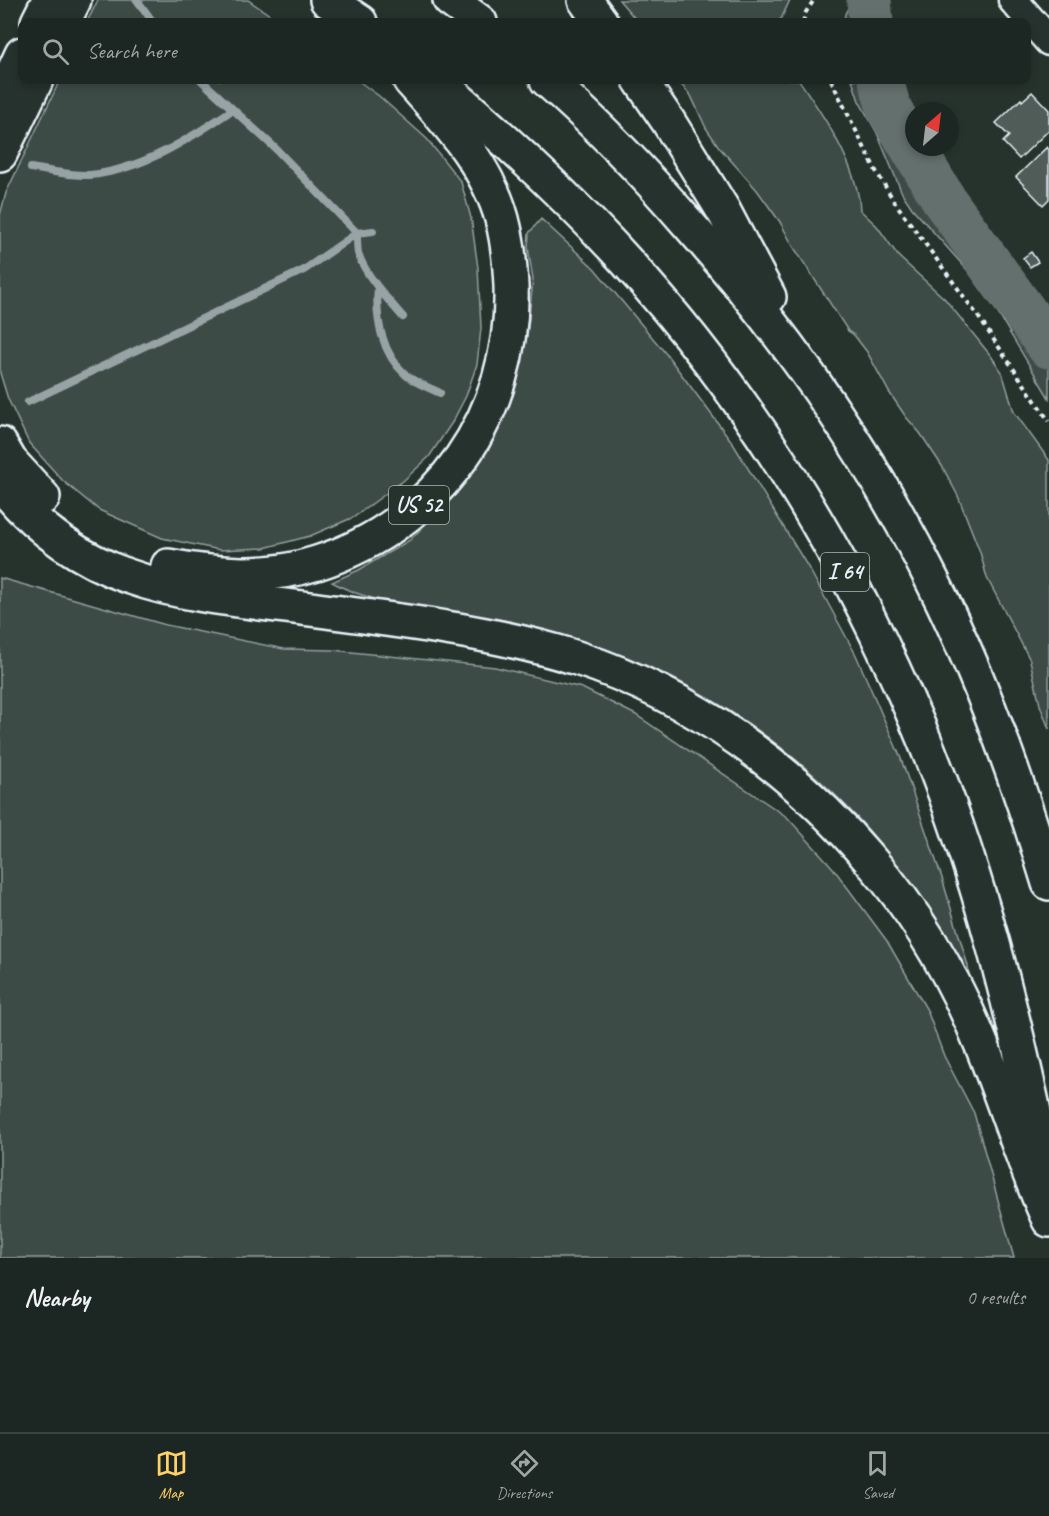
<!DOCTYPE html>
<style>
body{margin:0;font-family:Caveat,sans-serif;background:#29322f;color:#f1f3f6}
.compass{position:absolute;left:905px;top:102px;width:54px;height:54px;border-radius:50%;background:#1c2622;box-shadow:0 3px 9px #0003;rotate:28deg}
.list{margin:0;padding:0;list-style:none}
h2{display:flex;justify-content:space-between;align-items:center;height:78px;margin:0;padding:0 24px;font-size:26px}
h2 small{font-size:20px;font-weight:400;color:#a0a5a5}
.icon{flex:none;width:33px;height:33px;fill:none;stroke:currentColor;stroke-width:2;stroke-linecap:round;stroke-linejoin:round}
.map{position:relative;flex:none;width:1049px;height:1258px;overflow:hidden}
.search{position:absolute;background:#1c2622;box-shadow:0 3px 9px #0003;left:18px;right:18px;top:18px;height:66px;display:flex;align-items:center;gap:15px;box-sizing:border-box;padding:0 21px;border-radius:12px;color:#a0a5a5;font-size:22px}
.sheet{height:174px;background:#1c2622}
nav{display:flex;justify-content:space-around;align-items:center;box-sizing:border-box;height:84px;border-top:2px solid #3a4340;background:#1c2622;font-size:16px;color:#a0a5a5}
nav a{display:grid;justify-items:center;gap:3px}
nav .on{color:#ffd166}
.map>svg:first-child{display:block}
.green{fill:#3e4b47;stroke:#939ea0;stroke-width:1.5}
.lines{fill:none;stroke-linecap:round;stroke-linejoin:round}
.stream{stroke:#98a3a5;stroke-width:8}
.river{stroke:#636f6d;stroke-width:45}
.building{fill:#505c59;stroke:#e8f1f8;stroke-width:1.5}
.minor-casing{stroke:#e8f1f8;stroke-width:33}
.motorway-casing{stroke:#e8f1f8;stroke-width:38}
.path{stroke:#e8f1f8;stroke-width:4;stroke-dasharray:4.5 4.5;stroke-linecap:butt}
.minor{stroke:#26332d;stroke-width:28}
.motorway{stroke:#26332d;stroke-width:33}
.labels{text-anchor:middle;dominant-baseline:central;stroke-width:4.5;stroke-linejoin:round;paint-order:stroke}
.shield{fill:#26332d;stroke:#aeb8bb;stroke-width:1.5}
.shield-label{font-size:22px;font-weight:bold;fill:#e8f1f8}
</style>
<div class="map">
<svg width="1049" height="1258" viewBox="0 0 1049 1258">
<rect width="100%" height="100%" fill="#26332d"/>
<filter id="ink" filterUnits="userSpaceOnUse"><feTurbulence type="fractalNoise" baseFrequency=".0167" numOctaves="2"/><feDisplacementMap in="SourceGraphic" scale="12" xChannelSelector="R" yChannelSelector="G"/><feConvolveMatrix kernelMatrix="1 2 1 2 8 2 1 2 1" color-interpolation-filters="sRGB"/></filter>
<g filter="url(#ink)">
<path class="green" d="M98,0h150l32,22h-193z
M619,0h171l-9,19 -5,3h-138z
M849,6l10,1 2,15h-17l1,-8z
M60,80h297l22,16 48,43 34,43 10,36 7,50 3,60 -4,36 -11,32 -13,25 -24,36 -26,24 -49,36 -44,19 -46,12 -44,2 -58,-12 -63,-28 -36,-29 -34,-38 -21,-44 -8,-26v-158l6,-22z
M677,80h122c24,35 59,86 61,130l17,16 22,31 46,42 46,57 11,16 12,40 35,48v269l-9,-24 -10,-45 -43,-82 -7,-26 -22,-56 -16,-30 -22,-33 -14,-16 -17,-25 -22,-40 -13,-17 -6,-4 -55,-85 -13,-24 -23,-32 -38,-43 -13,-19 -15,-32z
M852,80h19l14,44 19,37 38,60 36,49 13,25 58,70v33l-53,-88 -28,-39 -56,-63 -10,-15 -25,-60 -18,-32z
M541,219l53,49 73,87 65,87 79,130 45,83 44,101 42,122 26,88 1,10c-21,-33 -41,-68 -64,-100 -57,-80 -138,-148 -225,-194 -50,-27 -107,-45 -162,-59 -58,-14 -133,-11 -186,-41l27,-12 51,-30 46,-46 34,-47 23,-53 14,-58 6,-56 -5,-33 1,-14z
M0,578l166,47 118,24 48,1 163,17 87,21 54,27 151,102 46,51 54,73 40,69 17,46 30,57 40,145h-1014z"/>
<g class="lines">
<path class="stream" d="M137,0l16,22
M201,80l74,68 82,85 16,-2
M31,168c19,3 40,8 59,7 52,-5 101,-37 142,-65
M357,233c0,6 0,14 1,20 7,22 30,47 45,64
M378,288c-3,31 4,66 28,87 9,8 24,13 34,18
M28,402l276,-132 53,-37"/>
<path class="river" d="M869,0l2,22
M881,80l8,29 57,94 103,143"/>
</g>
<path class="building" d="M1032,92l17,18v20l-30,29 -16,-17 6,-6 -13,-13 25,-24 1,2z
M1047,147l2,3v49l-6,6 -27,-28z
M1031,252l7,10 -8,5 -7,-9z"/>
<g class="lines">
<defs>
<path id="minor" d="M1013,0l36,41"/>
<path id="motorway" d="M327,0l33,22
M450,0l30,22
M585,0l16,22
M38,22l11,-22
M63,22l11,-22
M436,80c67,57 131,116 190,181 124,136 221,296 292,464 60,141 97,294 128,443
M547,80c52,45 100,96 145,148 94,107 178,226 241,354 48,96 85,198 116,301
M640,80l28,41 55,89 46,87
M0,101l22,-47
M0,154l36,-74
M0,444l10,17 33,36
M0,483c86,109 192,111 318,127 84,11 178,22 259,48 116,38 216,111 294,203 48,55 86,122 113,190 22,56 40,114 65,169
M168,566c49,9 100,13 149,-3 122,-39 198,-149 194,-277 -1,-22 -3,-45 -9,-67 -15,-55 -56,-98 -92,-139"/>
</defs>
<use href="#minor" class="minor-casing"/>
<use href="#motorway" class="motorway-casing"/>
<path class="path" d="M803,22l3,-10 8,-12
M831,80l45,91 18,30 81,111 74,109"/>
<use href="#minor" class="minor"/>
<use href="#motorway" class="motorway"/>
</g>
</g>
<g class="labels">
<g class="shield">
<rect x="389" y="486" width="60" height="38" rx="4.5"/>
<rect x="821" y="553" width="48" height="38" rx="4.5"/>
</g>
<g class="shield-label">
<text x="419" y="505">US 52</text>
<text x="845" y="572">I 64</text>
</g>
</g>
</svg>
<svg class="compass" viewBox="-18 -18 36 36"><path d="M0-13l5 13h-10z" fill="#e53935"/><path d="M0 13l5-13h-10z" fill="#a0a5a5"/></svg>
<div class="search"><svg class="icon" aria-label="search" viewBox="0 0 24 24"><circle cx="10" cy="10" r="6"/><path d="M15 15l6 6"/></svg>Search here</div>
</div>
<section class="sheet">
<h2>Nearby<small>0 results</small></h2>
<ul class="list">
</ul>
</section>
<nav>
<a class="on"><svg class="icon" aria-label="map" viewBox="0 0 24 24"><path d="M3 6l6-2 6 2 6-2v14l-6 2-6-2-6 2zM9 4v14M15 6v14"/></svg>Map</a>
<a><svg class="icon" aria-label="directions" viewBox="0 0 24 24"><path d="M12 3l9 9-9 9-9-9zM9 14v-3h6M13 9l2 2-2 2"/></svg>Directions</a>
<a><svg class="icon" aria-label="saved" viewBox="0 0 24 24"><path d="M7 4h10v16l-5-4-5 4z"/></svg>Saved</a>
</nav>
